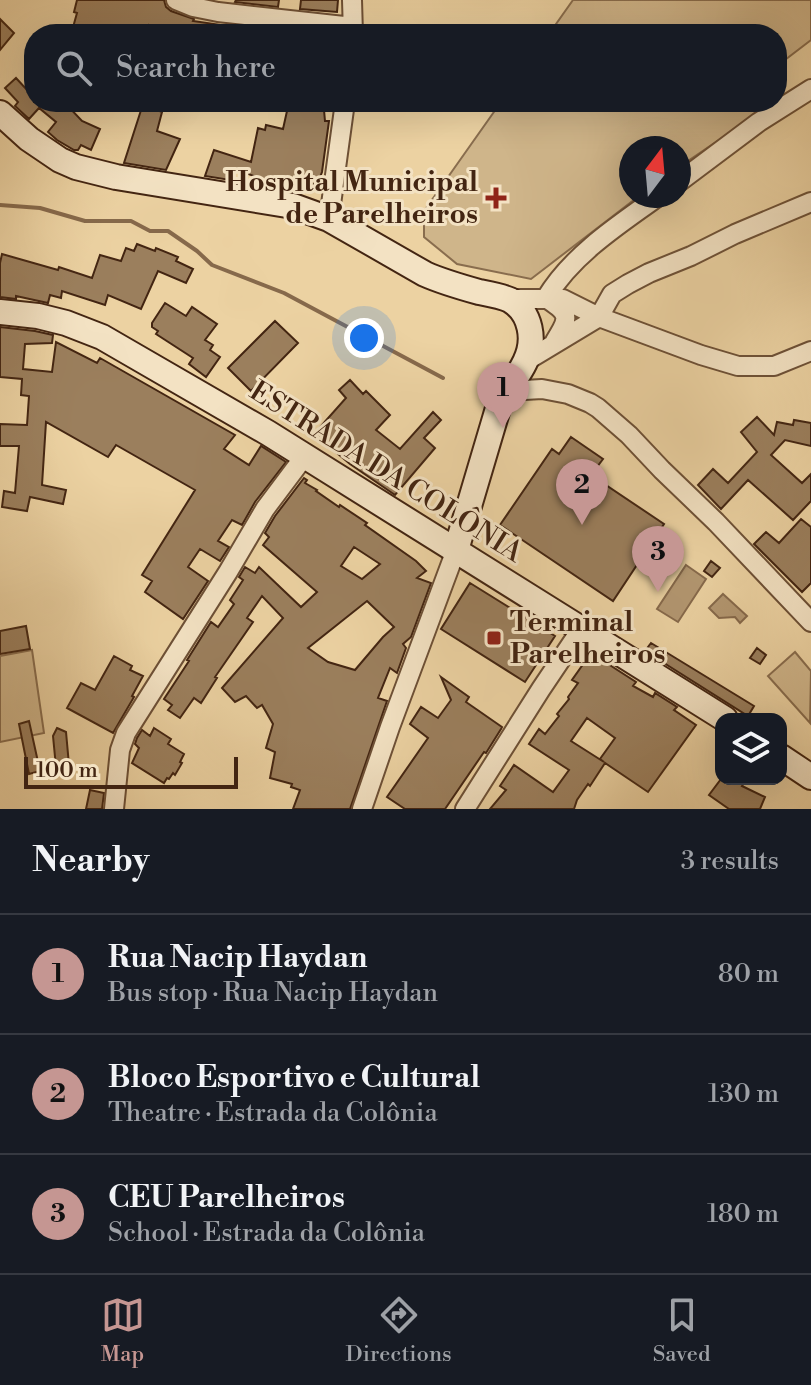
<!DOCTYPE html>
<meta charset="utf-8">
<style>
body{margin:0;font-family:"Libre Bodoni",serif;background:#242831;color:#f1f3f6}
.controls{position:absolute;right:24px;bottom:24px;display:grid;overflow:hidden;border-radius:16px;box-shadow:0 8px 32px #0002}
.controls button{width:72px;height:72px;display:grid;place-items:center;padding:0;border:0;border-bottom:2px solid #363941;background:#171b24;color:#f1f3f6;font:40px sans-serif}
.compass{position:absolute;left:619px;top:136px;width:72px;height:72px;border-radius:50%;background:#171b24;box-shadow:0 8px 32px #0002;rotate:16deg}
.scale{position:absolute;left:24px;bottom:20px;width:214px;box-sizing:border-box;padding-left:8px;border:4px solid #432512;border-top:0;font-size:22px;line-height:28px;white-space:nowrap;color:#432512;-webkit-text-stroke:6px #f3e2c3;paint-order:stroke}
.you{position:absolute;left:364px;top:338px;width:28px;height:28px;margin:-20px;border:6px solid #fff;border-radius:50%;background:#1a73e8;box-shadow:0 0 0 12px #1a73e833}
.badge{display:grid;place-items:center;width:52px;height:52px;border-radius:50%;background:#c59692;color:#111;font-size:26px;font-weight:700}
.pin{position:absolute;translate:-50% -66px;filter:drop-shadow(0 2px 4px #0008)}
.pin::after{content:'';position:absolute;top:42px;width:28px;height:24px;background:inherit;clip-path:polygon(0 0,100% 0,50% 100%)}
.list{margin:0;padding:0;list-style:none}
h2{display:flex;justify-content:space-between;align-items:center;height:104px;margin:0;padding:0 32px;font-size:34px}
h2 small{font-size:26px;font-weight:400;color:#9ea1a6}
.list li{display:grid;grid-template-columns:52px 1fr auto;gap:24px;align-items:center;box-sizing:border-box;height:120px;padding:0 32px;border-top:2px solid #363941}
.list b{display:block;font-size:30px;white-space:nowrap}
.list p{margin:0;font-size:26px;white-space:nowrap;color:#9ea1a6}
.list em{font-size:26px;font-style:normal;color:#9ea1a6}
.icon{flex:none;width:44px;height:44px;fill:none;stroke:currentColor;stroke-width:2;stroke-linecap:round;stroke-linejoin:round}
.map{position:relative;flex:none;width:811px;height:809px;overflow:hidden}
.search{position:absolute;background:#171b24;box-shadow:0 8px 32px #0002;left:24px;right:24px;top:24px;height:88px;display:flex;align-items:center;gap:20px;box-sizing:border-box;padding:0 28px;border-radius:32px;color:#9ea1a6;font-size:30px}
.sheet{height:464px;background:#171b24}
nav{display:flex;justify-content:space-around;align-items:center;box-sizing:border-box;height:112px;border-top:2px solid #363941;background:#171b24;font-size:22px;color:#9ea1a6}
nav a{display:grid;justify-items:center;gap:4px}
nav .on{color:#c59692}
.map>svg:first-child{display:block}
.green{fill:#cfb58a;stroke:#896d4e;stroke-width:2}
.water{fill:#b39771;stroke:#86694b;stroke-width:2}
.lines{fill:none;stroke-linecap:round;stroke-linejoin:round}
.stream{stroke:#86694b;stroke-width:4}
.building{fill:#9b7f5d;stroke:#432512;stroke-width:2;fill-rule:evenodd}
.street-casing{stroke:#6d5036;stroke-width:22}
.secondary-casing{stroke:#432512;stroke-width:28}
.street{stroke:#f3e2c3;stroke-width:18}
.secondary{stroke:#f3e2c3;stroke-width:24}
.poi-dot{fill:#8f2418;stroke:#f3e2c3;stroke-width:3}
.labels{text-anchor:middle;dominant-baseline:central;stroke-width:6;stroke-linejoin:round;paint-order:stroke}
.poi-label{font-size:28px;font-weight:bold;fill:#432512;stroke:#f3e2c3;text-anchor:end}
.street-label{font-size:28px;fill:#432512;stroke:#f3e2c3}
</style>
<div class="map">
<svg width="811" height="809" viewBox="0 0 811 809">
<rect width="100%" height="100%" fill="#ecd2a2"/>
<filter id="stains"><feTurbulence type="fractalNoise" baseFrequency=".0025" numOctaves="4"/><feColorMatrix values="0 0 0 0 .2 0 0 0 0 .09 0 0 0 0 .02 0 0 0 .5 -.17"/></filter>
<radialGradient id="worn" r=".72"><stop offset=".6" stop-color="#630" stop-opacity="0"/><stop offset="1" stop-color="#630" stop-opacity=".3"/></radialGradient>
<path class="green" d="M573,0h238v40l-30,23 1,34 -5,3v-66h-228z
M501,102h274l-96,65v-19h-48v48h8l-108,83 -74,-15 -33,-27v-26z
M32,650l12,83 -44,9v-86z
M795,652l16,19 -1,52 -42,-47z"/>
<path class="water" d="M686,565l20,14 -28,43 -21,-13z
M723,594l24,22 -7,7 -5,-6 -16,1 -10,-10z"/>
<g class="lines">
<path class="stream" d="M0,205l40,3 45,13h46l19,10h18l29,20 15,14 72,28 159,85"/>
</g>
<path class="building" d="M77,0h87l2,7 5,4 23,8 -1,2 42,6 -1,7h-64l1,-5 -22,-4 -1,9h-68l-8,-3 5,-18 -3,-1z
M236,0h43l-1,7 -43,-5z
M301,0h37l-1,12 -37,-3z
M0,19l14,14 -14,17z
M16,78l11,12 7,-9v21h30l18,19 18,8 -9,21 -10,-5 -3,5h-4l-17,-10 -9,-8 8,-10 -17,-14 -10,11 -14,-13 3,-4 -13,-14z
M289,102h18l-1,9 18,-1 1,11h4l-7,51 -5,13 -30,-7 -3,11 -21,-3 2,-6 -31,-11 -4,11 -25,-4 9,-26 37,12 7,-34 7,2 1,-5 17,4z
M143,104l19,8 -5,19 23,8 -14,31 -42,-7z
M137,244l18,7 1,-3 22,9 -2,4 17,8 -7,14 -28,-12 -17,38 -33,-14 -3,10 -43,-14 -1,7 -11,-3 -2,8 -32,-7v3l-16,-2v-34l2,-9 56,16 1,-3 33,11 8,-23 21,6 5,-13 8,3z
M165,303l21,13 6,-9 25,17 -12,16 8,5 -3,5 10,7 -14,20 -17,-13 4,-6 -37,-24 2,-3 -6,-4v-4z
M275,321l23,22 -47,48 -23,-23z
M0,327l35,4 18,4 -1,8 -27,1 -2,25 29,3 4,-30 41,21 3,-5 135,77 -11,14 25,16 12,-19 25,16 -31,40 -13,23 -10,-5 -14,21 11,6 -9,14 -20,-12 -12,18 20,14 -25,38 -38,-27 7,-11 -10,-6 53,-85 -79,-45 -8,12 -62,-35 -4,63 24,5 -3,14 -33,-7 -3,14 -25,-4 2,-16 11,2 4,-47h-19v-22l27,1 2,-29 -8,-1 1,-16 -22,-2z
M350,380l13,14 3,-3 24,24 -14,15 24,19 33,-37 8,8 -17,18 11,10 -40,47 -45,-31 -36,-30 32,-36 -7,-8z
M757,417l17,18 3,-13 16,3 1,-5 17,3v23l-26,-6 -14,15 31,28 9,-9v27l-18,19 -45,-40 -27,29 -23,-24 15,-16 15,14 29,-31 -16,-20z
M571,437l32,22 -12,16 73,49 -51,77 -113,-76 52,-76 7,5z
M304,478l3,2 -2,3 12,7 -1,1 23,16 1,-2 27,18 -2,2 51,36 10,10 -9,7 14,5 -20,54 -8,7 3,4 -9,25 -7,-5 -12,30 9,3 -37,108h-57l7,-19 -9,-3 1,-3 -22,-6 5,-26 -9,-4 7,-24 -11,-19 -5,3 -11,-12 -11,6 -13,-14 61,-70 -21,-22 -15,22 6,4 -38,55 2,1 -16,25 -7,-5 -14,20 -12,-8 4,-5 -8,-6 25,-38 -2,-1 24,-38 7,5 16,-23 -4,-4 13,-20 -4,-3 6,-10 10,6 4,-6 42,40 16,-15 -54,-47 6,-8 -4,-4 10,-17zM354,547l26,17 -18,15 -21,-13zM367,601l27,26 -11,10 -28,33 -27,-8 -20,-14z
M801,519l10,8v56l-9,9 -48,-48 12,-12 13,11z
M711,561l9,7 -8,9 -8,-6z
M470,583l85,53 -30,46 -84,-53z
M26,626l4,23 -30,5v-23z
M651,643l103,63 -6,10 -103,-65z
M757,648l9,7 -6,9 -10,-6z
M591,653l45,29 -3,4 20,11 2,-4 22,14 -3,3 22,15 -48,67 -43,-29 -15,23 -2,-2 -11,16 -3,9h-84l16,-19 -6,-4 14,-21 39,27 16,-22 -40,-26 10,-15 6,5 14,-18 -2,-2 12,-15 -1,-2 10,-14 -6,-3zM587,718l28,20 -15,21 4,3 -33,-21z
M114,656l18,10 -2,4 13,6 -11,20 2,1 -21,36 -46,-25 14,-25 14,7z
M441,677l28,20 -3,5 36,25 -1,2 -15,24 -2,-1 -39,57h-40l-18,-12 41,-59 -18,-14 11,-17 17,11 13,-18z
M29,721l11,50 -11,3 -10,-50z
M57,728l9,4 3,33 -13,2 -3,-31z
M154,728l17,11 -3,5 16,10 -4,8 2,1 -7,12 -2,-2 -4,6 -2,-1 -3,5 -32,-20 7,-15 -4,-4 2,-6 5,-8 8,6z
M721,779h26l-5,7 23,11 -5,12h-31l-20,-14z
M90,790l14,3 -2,16h-16z"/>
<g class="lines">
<defs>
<path id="street" d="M176,0l17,7 25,5 135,15
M352,0l1,34
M679,182l80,-60 52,-33
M329,219l16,-117
M509,299h54l36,18 102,38 37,11h36l37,-15
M555,341c15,-24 15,-27 -9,-43 26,-43 72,-73 113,-102
M526,361l73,-44 13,-23 16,-10 21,-11 42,-17 44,-22 76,-32
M506,391l36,-2 26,5 22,9 8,5 31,27 33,35 54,52 95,100
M114,809l6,-59 6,-17 102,-161 37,-63 39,-52
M362,809l28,-82 66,-177
M465,809l76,-120 41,-61"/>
<path id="secondary" d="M0,113l29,26 31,21 16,7 40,10 177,29 36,13 96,55c18,8 36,13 54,18 10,2 22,4 31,8 21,13 26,40 15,62 -7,15 -19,28 -26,43l-43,145
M0,312l38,4 28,7 36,14 166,96 457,286
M781,757l30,20"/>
</defs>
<use href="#street" class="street-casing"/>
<use href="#secondary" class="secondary-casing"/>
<use href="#street" class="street"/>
<use href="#secondary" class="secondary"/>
</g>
<g class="poi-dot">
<path d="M492 186h8v8h8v8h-8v8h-8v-8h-8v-8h8z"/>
<rect x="486" y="630" width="16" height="16" rx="4"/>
</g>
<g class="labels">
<g class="poi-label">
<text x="478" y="182">Hospital Municipal<tspan x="478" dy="32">de Parelheiros</tspan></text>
<text x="510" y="622" text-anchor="start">Terminal<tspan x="510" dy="32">Parelheiros</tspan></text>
</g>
<g class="street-label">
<text transform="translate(386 472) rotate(32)">ESTRADA DA COLÔNIA</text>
</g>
</g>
<rect width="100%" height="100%" filter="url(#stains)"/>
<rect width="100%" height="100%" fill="url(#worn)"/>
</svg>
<div class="controls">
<button><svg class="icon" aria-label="layers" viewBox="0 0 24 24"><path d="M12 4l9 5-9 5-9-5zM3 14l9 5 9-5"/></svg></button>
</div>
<svg class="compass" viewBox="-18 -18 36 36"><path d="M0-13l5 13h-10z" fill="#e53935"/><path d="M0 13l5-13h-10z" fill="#9ea1a6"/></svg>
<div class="scale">100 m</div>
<div class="you"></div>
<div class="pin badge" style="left:503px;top:428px">1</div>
<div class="pin badge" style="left:582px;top:525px">2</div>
<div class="pin badge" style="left:658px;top:592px">3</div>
<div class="search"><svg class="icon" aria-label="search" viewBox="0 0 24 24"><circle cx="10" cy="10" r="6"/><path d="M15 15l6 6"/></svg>Search here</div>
</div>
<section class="sheet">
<h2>Nearby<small>3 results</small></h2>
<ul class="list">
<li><span class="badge">1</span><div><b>Rua Nacip Haydan</b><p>Bus stop · Rua Nacip Haydan</p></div><em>80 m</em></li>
<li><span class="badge">2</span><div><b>Bloco Esportivo e Cultural</b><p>Theatre · Estrada da Colônia</p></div><em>130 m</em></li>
<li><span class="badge">3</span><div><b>CEU Parelheiros</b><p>School · Estrada da Colônia</p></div><em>180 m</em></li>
</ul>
</section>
<nav>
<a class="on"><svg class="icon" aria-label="map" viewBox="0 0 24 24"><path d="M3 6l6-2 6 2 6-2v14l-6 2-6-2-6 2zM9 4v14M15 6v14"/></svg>Map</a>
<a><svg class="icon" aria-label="directions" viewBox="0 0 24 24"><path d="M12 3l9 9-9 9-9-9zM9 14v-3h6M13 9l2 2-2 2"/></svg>Directions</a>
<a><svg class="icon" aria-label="saved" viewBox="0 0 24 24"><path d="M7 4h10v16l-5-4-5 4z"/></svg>Saved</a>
</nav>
